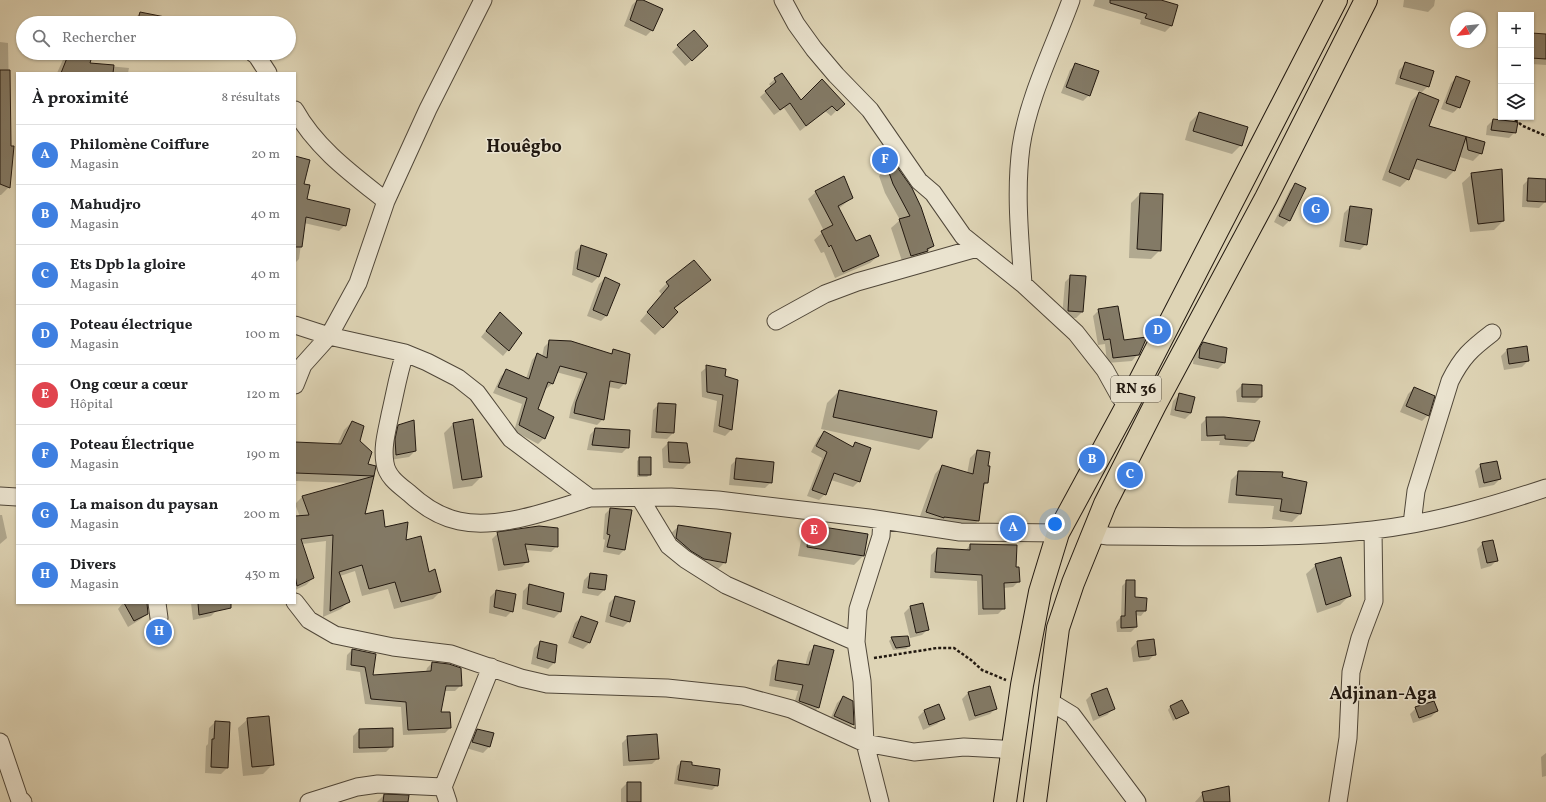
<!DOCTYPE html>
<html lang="fr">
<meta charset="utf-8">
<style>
body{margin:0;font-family:Vollkorn,serif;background:#f6f6f6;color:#202124}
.controls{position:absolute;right:12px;top:12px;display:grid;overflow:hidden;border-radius:0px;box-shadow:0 1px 3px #0004}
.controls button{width:36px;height:36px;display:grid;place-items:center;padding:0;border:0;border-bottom:1px solid #e0e0e0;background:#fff;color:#202124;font:20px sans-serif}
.compass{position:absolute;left:1450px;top:12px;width:36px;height:36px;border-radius:50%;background:#fff;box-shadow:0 1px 3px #0004;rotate:243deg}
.you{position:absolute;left:1055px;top:524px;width:14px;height:14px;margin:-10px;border:3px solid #fff;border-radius:50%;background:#1a73e8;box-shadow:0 0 0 6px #1a73e833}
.badge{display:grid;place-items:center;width:26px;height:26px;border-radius:50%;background:#ea580c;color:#fff;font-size:13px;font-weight:700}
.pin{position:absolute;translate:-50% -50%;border:2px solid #fff;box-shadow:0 1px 4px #0006}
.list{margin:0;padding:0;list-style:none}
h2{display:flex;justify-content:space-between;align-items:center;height:52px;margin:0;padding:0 16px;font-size:17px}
h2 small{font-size:13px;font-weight:400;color:#757577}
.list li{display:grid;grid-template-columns:26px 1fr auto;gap:12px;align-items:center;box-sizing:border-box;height:60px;padding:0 16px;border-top:1px solid #e0e0e0}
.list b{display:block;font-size:15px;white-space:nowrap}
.list p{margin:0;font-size:13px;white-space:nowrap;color:#757577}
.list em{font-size:13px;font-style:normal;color:#757577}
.icon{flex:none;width:22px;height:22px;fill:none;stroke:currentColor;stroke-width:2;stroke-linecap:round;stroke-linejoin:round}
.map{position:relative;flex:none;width:1546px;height:802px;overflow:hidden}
.search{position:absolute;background:#fff;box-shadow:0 1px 3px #0004;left:16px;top:16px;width:280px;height:44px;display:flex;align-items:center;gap:10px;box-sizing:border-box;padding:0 14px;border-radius:22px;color:#757577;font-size:15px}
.panel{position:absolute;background:#fff;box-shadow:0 1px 3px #0004;left:16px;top:72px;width:280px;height:532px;border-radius:0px}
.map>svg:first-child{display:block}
.shadow{fill:#0003}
.building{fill:#837a66;stroke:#211810}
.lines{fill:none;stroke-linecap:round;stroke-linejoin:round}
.minor-casing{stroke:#504739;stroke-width:19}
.major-casing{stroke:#211810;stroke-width:24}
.path{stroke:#211810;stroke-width:2.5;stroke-dasharray:3 2;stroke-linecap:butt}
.minor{stroke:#eae3cf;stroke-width:17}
.major{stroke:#ded4b5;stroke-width:22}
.labels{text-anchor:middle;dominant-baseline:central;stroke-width:3;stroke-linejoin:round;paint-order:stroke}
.shield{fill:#eae3cf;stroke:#5d5549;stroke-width:1}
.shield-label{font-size:15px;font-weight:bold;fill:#211810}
.quarter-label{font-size:18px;font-weight:bold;fill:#211810;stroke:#eae3cf}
</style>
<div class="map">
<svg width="1546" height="802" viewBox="0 0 1546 802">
<rect width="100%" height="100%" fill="#ded4b5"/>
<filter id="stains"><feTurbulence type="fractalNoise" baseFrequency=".005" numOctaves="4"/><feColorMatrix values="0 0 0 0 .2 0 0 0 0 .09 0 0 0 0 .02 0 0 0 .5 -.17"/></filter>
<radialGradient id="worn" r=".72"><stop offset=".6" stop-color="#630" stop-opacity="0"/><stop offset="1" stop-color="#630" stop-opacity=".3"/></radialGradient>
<path class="shadow" d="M637,0h4l11,30 -6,6 -22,-10 8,-21z
M1095,0h63l19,6 -6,20 -6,6 -25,-8 1,-4 -48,-14z
M1404,0h31l-1,6 -6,6 -25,-5z
M140,13l23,10h-30l1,-4z
M1531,34l15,1v30l-15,-1z
M0,42l8,1 2,104 -1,40 -8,8h-1z
M678,46l23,6 -16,14 -13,-14z
M66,53h26l-4,11 41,4 -1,5h-71z
M1076,64l13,31 -6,6 -22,-8 9,-23z
M1405,64l23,22 -6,6 -27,-8 4,-14z
M1457,77l2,30 -6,6 -12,-4 10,-26z
M775,79l26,22 21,-21 16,29 -7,7 -6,-5 -25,20 -16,-23 -10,7 -14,-18 11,-10 -2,-3z
M1419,93l9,34 56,15 -3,11 -8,8 -13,-4v-4l-6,18 -8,8 -34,-11 -4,11 -8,8 -18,-7 29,-79z
M1199,113l42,32 -9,9 -47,-14 5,-18z
M1493,120l22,12 -6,6 -23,-3 1,-9z
M295,158l11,42 39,25 -6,6 -35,-8 -5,36 -4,4z
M895,165l38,81 -8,8 -22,10 -12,-36 9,-8 -15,-27 -6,-17 8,-8z
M1472,174l31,47 -9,9 -24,2 -8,-49z
M1529,179l16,23 -6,6 -17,-1 1,-22z
M1296,184l9,4 -16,33 -6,6 -9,-5 16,-32z
M816,192l36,6 -14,11 17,33 23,14 -8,7 -35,15 -11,-26 -3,1 -7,-13 10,-9 -16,-32z
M1140,194l20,56 -9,9 -22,-1 2,-55z
M1350,207l16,37 -6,6 -21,-3 5,-34z
M581,246l17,31 -6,6 -20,-8 3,-23z
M1071,276l11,36 -6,6 -14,-1 3,-35z
M605,278l2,37 -6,6 -14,-5 12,-32z
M710,280l-36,29 -11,18 -8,8 -15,-14 22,-26 -3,-4 8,-8z
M1099,310l25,31 22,-3 -8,16 -6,7 -25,2 -2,-19 -7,1 -5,-29z
M500,313l8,37 -5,6 -22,-19z
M550,341l60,13 3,-3 12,32 -6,6 -11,-2 -5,32 -6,6 -28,-7 2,-10 11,-29 -26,-7 -4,12 -6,5h-1l-8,20 7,29 -6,6 -24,-13 8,-27 -29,-11 8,-17 6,-6 19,9 6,-19 5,-6 5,3 2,-10z
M1203,343l23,6 -2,14 -6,6 -25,-5 1,-10z
M1526,347l2,14 -6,6 -18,3 -3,-14 6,-6z
M707,367l17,10 7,53 -6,6 -12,-4 4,-31 -15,-4 -1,-25z
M1242,385l19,12 -6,6 -18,-1 -1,-11z
M1414,388l14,27 -6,6 -22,-9 8,-18z
M839,391l97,21 -5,26 -12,12 -98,-21 6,-26z
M1179,395l15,3 -3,15 -6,6 -15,-4 3,-14z
M659,404l16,1 -2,28 -6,6 -16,-1 2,-28z
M1207,418l46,23 -6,6 -28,-2 1,-4h-19v-17z
M352,422l15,42 6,12 -3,2 -6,37 41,27 35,50 -7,7 -39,10 -6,-20 -26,7 -7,-25 -15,5 8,26 -7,7 -18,8 3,-76 -24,3 11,34 -7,7 -11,5v-72l5,-1 -5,-13 7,-7 49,-14 -56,-2v-38l42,2 7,-15z
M453,424l28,53 -9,9 -19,3 -9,-56z
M399,426l16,25 -6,6 -19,3 2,-28z
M595,429l33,18 -6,6 -35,-3 3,-15z
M824,432l28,15 3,-3 4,37 -6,6 -22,-7 -6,14 -6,6 -12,-4 15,-38 -11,-6 7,-14z
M668,443l18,1 3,19 -6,6 -20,-1 -1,-19z
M977,451l10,32 -5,4 -4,34 -7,7 -52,-9 16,-45 7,-8 25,8 3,-16z
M640,458l10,16 -3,3h-10v-16z
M737,459l34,23 -6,6 -36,-3 2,-20z
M1481,465l19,14 -6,6 -15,3 -4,-17z
M1239,472l42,6 19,36 -8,8 -20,-3 2,-13 -46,-3 3,-23z
M610,509l20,2 -6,39 -5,5 -16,-3 2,-12 -2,-1 2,-25z
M0,515h2l5,23 -7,6z
M679,526l46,36 -9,9 -34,-11 -13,-25z
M811,526l52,30 -9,9 -56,-9 4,-21z
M498,533l59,13 -6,6 -26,-2 3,11 -6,6 -24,4 -6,-32z
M1483,543l14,17 -6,6 -10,3 -4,-20z
M970,545l45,23 4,13 -6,6 -9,1v20l-6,6 -20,1 -1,-34 -47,-3 1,-23 6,-6 28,2z
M1316,565l34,30 -10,10 -23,8 -11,-39z
M590,574l14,16 -6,6 -16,-3 2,-13z
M1127,581l7,17 11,13 -4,5 -6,-1 1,12 -5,5h-14l-1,-10 5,-5 1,-31z
M529,585l31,27 -6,6 -32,-9 1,-18z
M496,591l16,20 -6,6 -17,-4 1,-16z
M615,597l14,24 -6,6 -18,-5 4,-19z
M123,603h24v10l-6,6 -13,8 -10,-18z
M191,603h26v7l-6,6 -18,4z
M923,604l5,25 -6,6 -12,3 -6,-25 6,-6z
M581,617l16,5 -8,21 -6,6 -15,-6 7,-20z
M907,637l2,9 -3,3 -13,1 -4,-9 3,-3z
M540,642l16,4 -2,17 -6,6 -17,-5 3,-16z
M1137,642l18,12 -6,6 -16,2 -2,-14z
M815,646l3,62 -6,6 -19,-7 5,-16 -29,-5 3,-19 6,-6 27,5 4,-14z
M352,650l23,5 -3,21 54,-4 1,-4 5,-5 29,22 -6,6h-11l-5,22 11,15 -5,5 -42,2 -2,-28 -36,-3 -5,-32 -14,-2 1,-15z
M990,687l6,21 -6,6 -21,7 -7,-22 6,-6z
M1092,694l21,15 -6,6 -14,6 -7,-21z
M843,697l10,27 -6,6 -18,-8 8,-19z
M939,705l4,13 -6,6 -14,6 -5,-13 6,-6z
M1170,707l17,6 -14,8 -5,-11z
M1416,708l21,3 -6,6 -18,6 -3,-9z
M248,719l24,46 -9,9 -20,2 -5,-48z
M215,722l12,46 -6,6 -16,-1 1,-27 2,-2 1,-16z
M392,729v17l-6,6 -33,1v-17l6,-6z
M477,730l12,17 -6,6 -17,-5 5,-12z
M628,737l30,21 -6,6 -29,2 -1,-23z
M1546,753v23l-4,1 -1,-20z
M681,762l10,4 26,19 -5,5 -38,-6 3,-18z
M627,783l13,19h-19v-13z
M1203,793l26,9h-34z
M384,795l23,7h-30z"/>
<path class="building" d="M637,0h6l20,9 -10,22 -23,-11z
M1110,0h51l17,5 -6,21 -27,-8 2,-4 -37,-11z
M140,12l30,6v5h-33z
M694,30l14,16 -16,15 -15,-16z
M1531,33l15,1v25l-15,-1z
M69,53h24l-3,10 24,2 -1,8h-52z
M1405,62l29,9 -5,16 -29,-9z
M1075,63l24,8 -9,25 -24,-9z
M0,70h10l1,76h3l-4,42 -10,-4z
M782,73l19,27 21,-21 23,25 -8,7 -5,-5 -26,20 -16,-23 -10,7 -15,-19 11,-9 -2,-4z
M1456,76l14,5 -10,27 -14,-5z
M1419,92l20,8 -10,26 56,16 -3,12 -14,-4 -2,-13 -11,34 -38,-12 -8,21 -20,-8z
M1199,112l49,15 -6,19 -49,-15z
M1493,119l25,3 -2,11 -25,-3z
M295,156l15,4 -6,24 6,1 -3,14 43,10 -4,17 -40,-9 -4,30h-7z
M895,164l17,24 9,19 13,39 -7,3 1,2 -17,5 -12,-37 11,-3 -17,-32 -6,-17z
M1502,169l2,52 -26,3 -7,-51z
M844,176l9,22 -15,8 18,35 14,-6 9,21 -36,16 -12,-27 -2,2 -8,-16 12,-6 -18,-34z
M1528,178l18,1v23l-19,-1z
M1295,183l11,5 -16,33 -11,-5z
M1140,193l23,1 -2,57 -24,-2z
M1350,206l22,3 -5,36 -22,-4z
M581,245l26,9 -8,23 -22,-8z
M694,260l17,20 -37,28 4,4 -15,16 -16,-16 22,-26 -3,-4z
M1070,275l16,1 -3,36 -15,-1z
M605,277l15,7 -13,32 -14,-6z
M1118,306l6,34 23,-3 -8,18 -26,3 -3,-19 -6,1 -6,-31z
M500,312l22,21 -13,18 -23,-20z
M549,340l22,1 41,13 1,-5 17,5 -4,30 -16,-3 -6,39 -30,-7 2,-11 11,-29 -27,-7 -7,18 -5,-2 -10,27 16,8 -9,22 -26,-14 8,-27 -29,-11 8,-18 23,10 8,-26 10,5z
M1203,342l24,6 -2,15 -26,-5 1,-11z
M1527,346l2,15 -20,3 -2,-15z
M706,365l20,4 -1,7 13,4 -6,50 -13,-4 4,-31 -16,-3z
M1242,384l20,1v12h-20z
M1414,387l21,9 -6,20 -23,-10z
M839,390l98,21 -5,27 -99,-21z
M1179,393l16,4 -4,16 -16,-3z
M658,403l18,1 -2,29 -18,-1z
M1206,417h18l36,4 -6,20 -29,-2v-4l-18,1z
M473,419l9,58 -20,3 -9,-57z
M414,420l2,31 -20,4 -1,-16 3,-14z
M352,421l12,5 -4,15 12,11 -4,12 8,2 -2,10 -79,-3v-31l46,2z
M595,428l35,2 -1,18 -37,-3z
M824,431l29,16 2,-5 16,6 -11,34 -26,-9 -8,22 -14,-5 15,-38 -11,-6z
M668,442l19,1 3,20 -21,-1z
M977,450l13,2 -2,14h2l-2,17h-4l-5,38 -35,-4v1l-18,-6 16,-47 31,9z
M639,457h12v18h-12z
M736,458l38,4 -2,21 -38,-4z
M1497,461l4,18 -17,4 -4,-19z
M1238,471l45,1 -1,5 25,5 -6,32 -21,-3 2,-12 -46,-4z
M374,476l-9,38 18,-4 2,17 23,-5 -2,18 15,-4 8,36 6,-3 6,23 -40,10 -6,-20 -26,7 -7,-24 -23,7 11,30 -20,9 3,-76 -32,4 13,39 -17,8 -2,-11v-59l14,-1 -7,-19z
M610,508l22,2 -7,40 -18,-3 3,-12 -3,-1z
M678,525l53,8 -5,30 -22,-4 -13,-8 -15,-13z
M810,525l58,9 -4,22 -57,-9z
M539,526l19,2v19l-33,-3 4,18 -25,3 -7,-33z
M1493,540l5,21 -11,2 -5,-21z
M970,544l47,1 -1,22h3l1,15 -16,1 1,26h-22l-1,-34 -47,-3 2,-24 33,2z
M1341,557l10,39 -25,9 -11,-41z
M590,573l17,2 -2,15 -17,-2z
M1126,580h9v17l12,1 -1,13h-10l1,16 -16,1v-12h4z
M529,584l35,9 -3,19 -34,-8z
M496,590l20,4 -3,18 -19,-5z
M615,596l20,5 -5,21 -20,-6z
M124,603h23l1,11 -14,7z
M198,603h33v5l-32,7z
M923,603l6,27 -13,3 -6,-27z
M581,616l17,6 -8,21 -17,-6z
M908,636l2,10 -14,2 -5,-11z
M1154,639l2,16 -17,2 -2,-16z
M540,641l17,4 -2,18 -18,-5z
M814,645l20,5 -15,58 -20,-7 4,-16 -28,-5 3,-20 31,5z
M352,649l24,5 -3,21 58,-4 1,-9 17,2 12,4 1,18h-16l-5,26h9l1,16 -43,2 -2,-28 -35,-3 -6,-32 -14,-2z
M990,686l7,23 -22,7 -7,-24z
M1107,688l8,21 -16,7 -8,-22z
M843,696l10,5 1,24 -20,-9z
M1182,700l7,13 -13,6 -6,-13z
M1434,701l4,10 -19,7 -4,-11z
M939,704l6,15 -16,6 -5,-15z
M269,716l5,49 -22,2 -5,-49z
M215,721l15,1 -2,46 -17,-1 1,-28h2z
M393,728v19l-34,1v-19z
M477,729l17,4 -4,14 -18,-5z
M657,734l2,25 -30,2 -2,-25z
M681,761l11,1v3l28,4 -2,17 -40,-6z
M627,782h14v20h-14z
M1229,786l1,16h-26l-2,-10z
M384,794l25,1 -1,7h-25z"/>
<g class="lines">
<defs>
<path id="minor" d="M783,0l13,24 18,25 22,26 34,35 49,71 14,12 30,43 60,48 53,49 29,37 15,27 8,7
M253,53l4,3 11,17
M295,110c21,38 57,64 91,91
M1023,284c-3,-45 -8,-91 -2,-137 7,-49 33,-100 50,-147
M776,321l49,-27 32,-12 120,-34
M295,325l34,11 76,17 22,9 31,16 19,15 34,46 79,59 81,-1 47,3 151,18 91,14 98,1
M405,353c-7,21 -10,41 -15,62 -3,16 -8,32 -5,48 2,14 14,22 24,30 14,13 31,24 50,28 39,9 93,-11 131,-23
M295,385l8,-20 26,-29 29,-53 28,-82 42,-92 55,-109
M0,496l17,1
M640,498l29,48 16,13 41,26 130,57
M1412,524l4,-33 34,-110c12,-24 21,-32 42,-48
M1093,534l15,2c88,0 178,4 265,-6 60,-7 116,-23 173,-42
M295,602l14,18 26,15 58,12 58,7 70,24 26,6 120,4 76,8 48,13 74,34 49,9 50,-5 37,2 10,3
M157,603l2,15
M1049,701l23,14 65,87
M0,742l19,56 4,4
M309,802l48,-15 21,-3 65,3
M448,802l-5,-15 48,-120
M880,802l-15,-59 -3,-62 -6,-39 2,-33 23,-73 1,-16
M1338,802l10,-64 3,-66 9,-34 14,-37 -1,-71"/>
<path id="major" d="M1005,802l17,-117 18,-93 18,-59 70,-129 208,-404
M1035,802l23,-174 15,-45 32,-79 50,-99 111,-207 100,-198"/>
</defs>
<use href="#minor" class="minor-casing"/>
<use href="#major" class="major-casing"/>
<path class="path" d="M1511,117l12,9 23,10
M874,658l63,-10h17l17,12 11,10 24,10"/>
<use href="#minor" class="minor"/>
<use href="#major" class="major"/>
</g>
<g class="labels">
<rect class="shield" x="1111" y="376" width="50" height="26" rx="3"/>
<g class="shield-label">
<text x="1136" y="389">RN 36</text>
</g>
<g class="quarter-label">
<text x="524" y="147">Houêgbo</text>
<text x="1383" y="694">Adjinan-Aga</text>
</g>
</g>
<rect width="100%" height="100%" filter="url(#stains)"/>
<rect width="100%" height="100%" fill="url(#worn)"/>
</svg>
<div class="controls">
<button>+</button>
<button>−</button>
<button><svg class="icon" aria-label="layers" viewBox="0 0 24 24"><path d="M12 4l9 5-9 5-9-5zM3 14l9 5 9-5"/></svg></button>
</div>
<svg class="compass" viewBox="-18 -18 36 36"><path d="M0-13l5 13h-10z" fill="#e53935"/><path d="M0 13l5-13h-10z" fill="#757577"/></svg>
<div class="you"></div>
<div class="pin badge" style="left:1013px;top:528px;background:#3f7fe0">A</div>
<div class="pin badge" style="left:1092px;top:460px;background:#3f7fe0">B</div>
<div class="pin badge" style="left:1130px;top:475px;background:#3f7fe0">C</div>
<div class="pin badge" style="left:1158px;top:331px;background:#3f7fe0">D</div>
<div class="pin badge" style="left:814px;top:531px;background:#e0444e">E</div>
<div class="pin badge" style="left:885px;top:160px;background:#3f7fe0">F</div>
<div class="pin badge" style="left:1316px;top:210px;background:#3f7fe0">G</div>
<div class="pin badge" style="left:159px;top:632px;background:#3f7fe0">H</div>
<div class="search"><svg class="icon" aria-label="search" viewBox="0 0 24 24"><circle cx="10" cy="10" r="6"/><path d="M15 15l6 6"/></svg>Rechercher</div>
<section class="panel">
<h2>À proximité<small>8 résultats</small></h2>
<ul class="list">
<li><span class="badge" style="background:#3f7fe0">A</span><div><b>Philomène Coiffure</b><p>Magasin</p></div><em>20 m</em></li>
<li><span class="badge" style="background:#3f7fe0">B</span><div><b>Mahudjro</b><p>Magasin</p></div><em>40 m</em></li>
<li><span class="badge" style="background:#3f7fe0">C</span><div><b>Ets Dpb la gloire</b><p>Magasin</p></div><em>40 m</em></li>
<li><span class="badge" style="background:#3f7fe0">D</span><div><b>Poteau électrique</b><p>Magasin</p></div><em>100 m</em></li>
<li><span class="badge" style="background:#e0444e">E</span><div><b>Ong cœur a cœur</b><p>Hôpital</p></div><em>120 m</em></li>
<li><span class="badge" style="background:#3f7fe0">F</span><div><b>Poteau Électrique</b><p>Magasin</p></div><em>190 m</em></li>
<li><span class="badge" style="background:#3f7fe0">G</span><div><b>La maison du paysan</b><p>Magasin</p></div><em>200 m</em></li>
<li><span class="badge" style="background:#3f7fe0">H</span><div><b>Divers</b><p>Magasin</p></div><em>430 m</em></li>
</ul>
</section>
</div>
